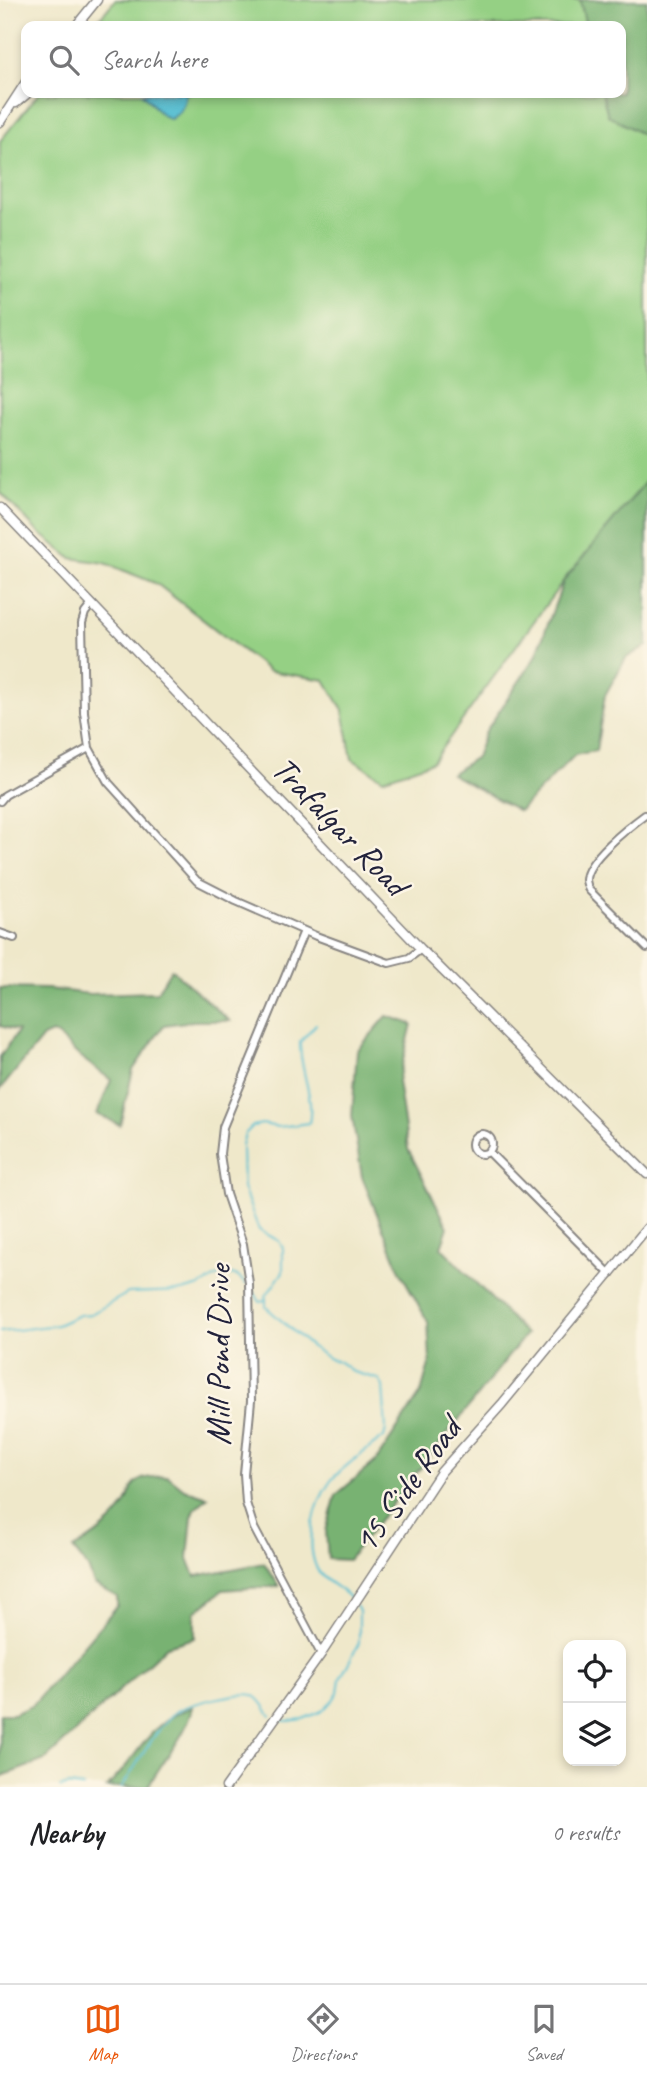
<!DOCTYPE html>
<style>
body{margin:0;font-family:Caveat,sans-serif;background:#f6f6f6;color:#202124}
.controls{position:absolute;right:21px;bottom:21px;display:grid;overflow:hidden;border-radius:14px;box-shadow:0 4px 10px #0003}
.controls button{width:63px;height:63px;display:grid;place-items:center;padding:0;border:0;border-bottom:2px solid #e0e0e0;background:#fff;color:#202124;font:35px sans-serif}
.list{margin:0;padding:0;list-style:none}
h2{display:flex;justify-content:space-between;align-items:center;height:91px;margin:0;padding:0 28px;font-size:30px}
h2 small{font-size:23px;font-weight:400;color:#757577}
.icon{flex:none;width:38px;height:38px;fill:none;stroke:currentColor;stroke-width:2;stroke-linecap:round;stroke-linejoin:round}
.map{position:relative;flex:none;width:647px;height:1787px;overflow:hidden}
.search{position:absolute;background:#fff;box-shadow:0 4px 10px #0003;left:21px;right:21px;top:21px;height:77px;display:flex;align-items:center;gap:18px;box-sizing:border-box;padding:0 24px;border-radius:14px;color:#757577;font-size:26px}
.sheet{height:196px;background:#fff}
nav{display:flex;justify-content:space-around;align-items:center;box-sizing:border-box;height:98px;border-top:2px solid #e0e0e0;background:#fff;font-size:19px;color:#757577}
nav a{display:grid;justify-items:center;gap:4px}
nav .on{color:#ea580c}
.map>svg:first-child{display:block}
.green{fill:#95d084;stroke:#5c7960;stroke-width:2}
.forest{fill:#78b272;stroke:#4d6a56;stroke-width:2}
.water{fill:#55bed2;stroke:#3c7086;stroke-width:2}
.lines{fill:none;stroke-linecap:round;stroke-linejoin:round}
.stream{stroke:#55bed2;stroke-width:2}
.street-casing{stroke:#888582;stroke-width:10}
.secondary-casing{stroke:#888582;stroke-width:11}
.street{stroke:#fff;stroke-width:6}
.secondary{stroke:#fff;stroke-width:8}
.labels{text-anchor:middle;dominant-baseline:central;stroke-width:5;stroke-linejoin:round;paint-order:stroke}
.street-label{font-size:35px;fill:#22223b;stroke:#fcf5e5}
</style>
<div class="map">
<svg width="647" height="1787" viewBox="0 0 647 1787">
<rect width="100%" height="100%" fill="#fcf5e5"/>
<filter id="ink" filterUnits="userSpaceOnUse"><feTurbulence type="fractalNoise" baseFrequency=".0143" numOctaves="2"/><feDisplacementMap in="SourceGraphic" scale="14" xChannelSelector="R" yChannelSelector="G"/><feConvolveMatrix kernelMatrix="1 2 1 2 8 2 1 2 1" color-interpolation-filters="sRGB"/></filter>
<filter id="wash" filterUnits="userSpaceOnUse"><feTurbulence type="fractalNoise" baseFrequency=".00686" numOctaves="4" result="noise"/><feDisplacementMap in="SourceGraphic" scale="28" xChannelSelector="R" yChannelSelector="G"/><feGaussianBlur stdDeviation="1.57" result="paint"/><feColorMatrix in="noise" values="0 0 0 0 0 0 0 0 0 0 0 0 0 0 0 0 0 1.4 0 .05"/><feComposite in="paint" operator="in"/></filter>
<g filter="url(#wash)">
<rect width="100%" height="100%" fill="#efe8ca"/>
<path class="green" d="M115,0h465l6,26h-493z
M39,93h563l6,22 39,22v346l-83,97 -132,182 -49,17 -31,-20 -9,-49 -18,-30 -56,-9 -112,-87 -52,-21 -34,-5 -34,-27 -37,-39v-351z"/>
<path class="forest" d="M580,0h67v137l-39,-22 -6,-22h19v-67h-35z
M647,480v166l-21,12 -21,37 -9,56 -21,4 -56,56 -68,-37 25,-17 10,-26 50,-75 28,-76z
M171,969l59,52h-37l-29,4 -31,45 -13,55 -23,-11 14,-34 -32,-24 -22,-21 -5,-2 -9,4 -43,53v-33l18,-26 -18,-5v-38l48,1 42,5 67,-2z
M387,1016l25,8 -14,57 10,68 40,78 -7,20 85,87 -178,226 -20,-1 -2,-28 10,-36 40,-34 45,-68 9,-32 -2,-39 -27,-49 -39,-96 -10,-61 5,-65z
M168,1476l16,13 24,8 -13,12 -3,8 -4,41 7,18 69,-13 15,23 -56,4 -28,22v26l-28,8 -122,114 -45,17v-63h14l19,-9 84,-99v-9l-23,-13 -6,-16 -15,-19c19,-10 42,-27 53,-46 5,-9 5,-18 14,-23 7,-4 20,-3 28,-4z
M193,1707c-7,30 -31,53 -45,80h-41c31,-28 42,-68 86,-80z"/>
<path class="water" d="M142,93h44c-1,11 -6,21 -16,26l-9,-5z"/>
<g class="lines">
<path class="stream" d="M316,1024l-16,18c-1,27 15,55 9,81l-31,4 -16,-3 -9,2 -8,8 -3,11 1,43 16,42 20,11 4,7v24l-17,24v11l44,39 20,13 10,3 13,10 25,7 5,7 3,43 -2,8c-14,11 -44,31 -54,45 -16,22 -25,62 -13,87 7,14 27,19 36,33
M253,1290l7,12 5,-1
M0,1332l57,-7 22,-10 12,-1 37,-21 54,-2 18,-5 18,-10 18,-1 10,9
M278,1720l10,1 15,-2 19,-8 11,-11 5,-8 2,-13 19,-36v-32l-3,-5
M60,1787l10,-2 13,2
M122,1787c13,-19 37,-64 55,-76 11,-7 63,-20 76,-16 8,3 13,14 18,21"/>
</g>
</g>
<g filter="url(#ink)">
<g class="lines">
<defs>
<path id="street" d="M92,604l-7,9 -3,10 2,89 5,36 19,34 89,99 39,20 80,35 73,27 20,-5 12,-9
M0,801l5,-6 84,-47
M645,815c-15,11 -59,45 -59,65 0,1 2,9 3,10l58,58
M304,931l-81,196 -3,27 6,40 17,50 6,39 2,118 -7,73 2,29 8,25 67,126
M0,933l14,5
M472 1144a10 10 0 1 1 20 0a10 10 0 1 1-20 0Z
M489,1152l121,122"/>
<path id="secondary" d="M76,26l21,-26
M16,103l12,-10
M0,122l26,-40
M0,508l421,441 226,225
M226,1787l95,-133 120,-182 61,-68 145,-176"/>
</defs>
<use href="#street" class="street-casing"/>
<use href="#secondary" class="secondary-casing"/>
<use href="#street" class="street"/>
<use href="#secondary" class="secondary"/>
</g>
</g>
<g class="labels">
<g class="street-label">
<text transform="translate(340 826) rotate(46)">Trafalgar Road</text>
<text transform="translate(218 1355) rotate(-90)">Mill Pond Drive</text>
<text transform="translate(407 1485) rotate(-54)">15 Side Road</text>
</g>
</g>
</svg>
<div class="controls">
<button><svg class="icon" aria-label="locate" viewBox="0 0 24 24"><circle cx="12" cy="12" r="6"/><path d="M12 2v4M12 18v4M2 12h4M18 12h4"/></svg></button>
<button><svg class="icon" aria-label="layers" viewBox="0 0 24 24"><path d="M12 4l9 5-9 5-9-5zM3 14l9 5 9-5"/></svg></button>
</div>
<div class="search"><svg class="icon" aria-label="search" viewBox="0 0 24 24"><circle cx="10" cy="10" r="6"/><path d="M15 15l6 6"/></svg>Search here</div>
</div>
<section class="sheet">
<h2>Nearby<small>0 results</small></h2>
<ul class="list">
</ul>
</section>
<nav>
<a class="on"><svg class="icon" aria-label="map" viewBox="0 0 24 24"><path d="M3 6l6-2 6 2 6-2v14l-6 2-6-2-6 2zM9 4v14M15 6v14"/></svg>Map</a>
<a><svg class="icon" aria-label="directions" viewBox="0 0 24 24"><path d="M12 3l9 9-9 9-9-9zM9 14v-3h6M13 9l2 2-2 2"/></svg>Directions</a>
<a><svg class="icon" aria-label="saved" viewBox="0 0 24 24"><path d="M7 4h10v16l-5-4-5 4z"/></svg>Saved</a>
</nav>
